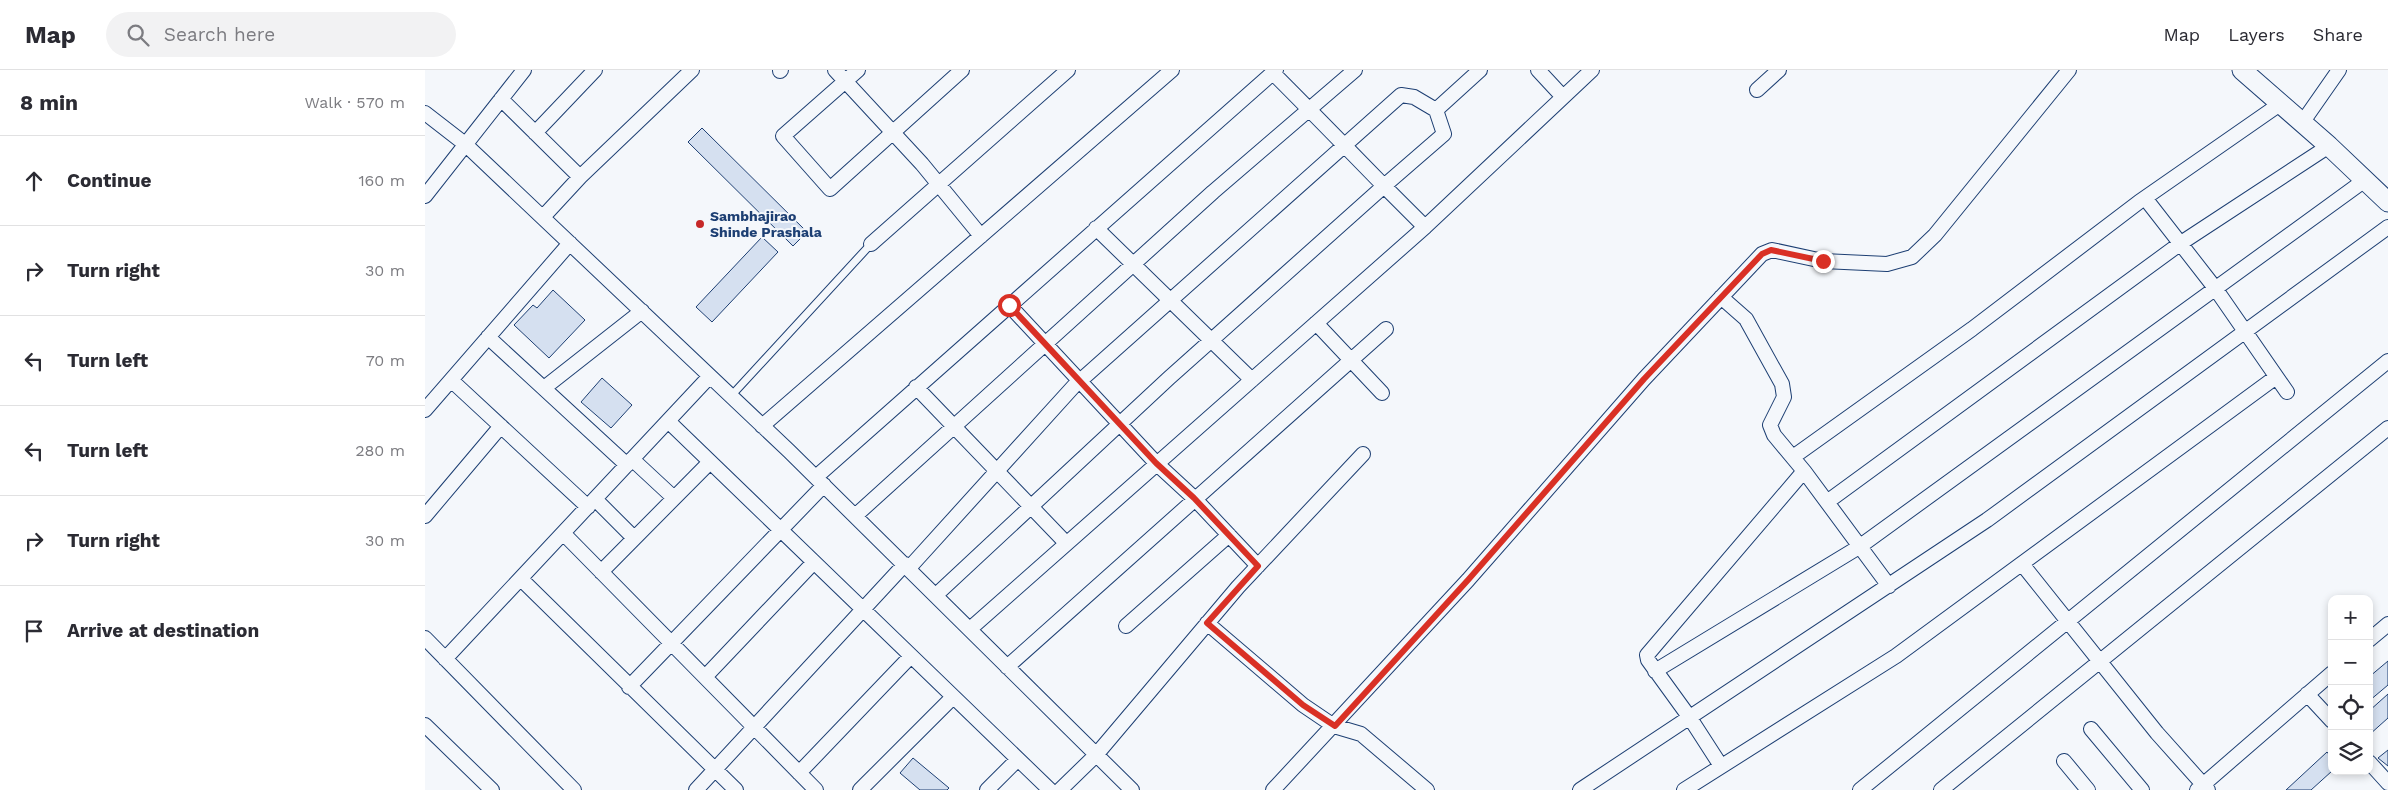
<!DOCTYPE html>
<meta charset="utf-8">
<style>
body{margin:0;font-family:"Work Sans",sans-serif;background:#f2f2f3;color:#2b2b33}
.controls{position:absolute;right:15px;bottom:15px;display:grid;overflow:hidden;border-radius:10px;box-shadow:0 2px 8px #0003}
.controls button{width:45px;height:45px;display:grid;place-items:center;padding:0;border:0;border-bottom:1px solid #e1e1e2;background:#fff;color:#2b2b33;font:25px sans-serif}
.stop{position:absolute;width:15px;height:15px;margin:-11px;border:4px solid #d93025;border-radius:50%;background:#fff}
.stop.end{background:#d93025;border-color:#fff;box-shadow:0 1px 5px #0008}
.list{margin:0;padding:0;list-style:none}
h2{display:flex;justify-content:space-between;align-items:center;height:65px;margin:0;padding:0 20px;font-size:21px}
h2 small{font-size:16px;font-weight:400;color:#7c7c81}
.list li{display:grid;grid-template-columns:32px 1fr auto;gap:15px;align-items:center;box-sizing:border-box;height:90px;padding:0 20px;border-top:1px solid #e1e1e2}
.list b{display:block;font-size:19px;white-space:nowrap}
.list em{font-size:16px;font-style:normal;color:#7c7c81}
.icon{flex:none;width:28px;height:28px;fill:none;stroke:currentColor;stroke-width:2;stroke-linecap:round;stroke-linejoin:round}
.map{position:relative;flex:none;width:1963px;height:720px;overflow:hidden}
header{display:flex;align-items:center;gap:30px;box-sizing:border-box;height:70px;padding:0 25px;background:#fff;border-bottom:1px solid #e1e1e2}
header strong{font-size:24px}
nav{display:flex;gap:28px;margin-inline-start:auto;font-size:18px}
.search{width:350px;height:45px;background:#f2f2f3;display:flex;align-items:center;gap:12px;box-sizing:border-box;padding:0 18px;border-radius:28px;color:#7c7c81;font-size:19px}
main{display:flex}
aside{flex:1;background:#fff}
.map>svg:first-child{display:block}
.building{fill:#d5e0f0;stroke:#1d3f73}
.lines{fill:none;stroke-linecap:round;stroke-linejoin:round}
.service-casing{stroke:#1d3f73;stroke-width:9}
.minor-casing{stroke:#1d3f73;stroke-width:16}
.secondary-casing{stroke:#1d3f73;stroke-width:21}
.service{stroke:#f4f7fb;stroke-width:7}
.minor{stroke:#f4f7fb;stroke-width:14}
.secondary{stroke:#f4f7fb;stroke-width:19}
.route{stroke:#d93025;stroke-width:6}
.poi-dot{fill:#c62828;stroke:#f4f7fb;stroke-width:2}
.labels{text-anchor:middle;dominant-baseline:central;stroke-width:4;stroke-linejoin:round;paint-order:stroke}
.poi-label{font-size:14px;font-weight:bold;fill:#1d3f73;stroke:#f4f7fb;text-anchor:start}
</style>
<header>
<strong>Map</strong>
<div class="search"><svg class="icon" aria-label="search" viewBox="0 0 24 24"><circle cx="10" cy="10" r="6"/><path d="M15 15l6 6"/></svg>Search here</div>
<nav><a>Map</a><a>Layers</a><a>Share</a></nav>
</header>
<main>
<aside>
<h2>8 min<small>Walk · 570 m</small></h2>
<ul class="list">
<li><svg class="icon" aria-label="ahead" viewBox="0 0 24 24"><path d="M12 20V5M6 11l6-6 6 6"/></svg><div><b>Continue</b></div><em>160 m</em></li>
<li><svg class="icon" aria-label="right" viewBox="0 0 24 24"><path d="M7 20v-9h11M14 6l5 5-5 5"/></svg><div><b>Turn right</b></div><em>30 m</em></li>
<li><svg class="icon" aria-label="left" viewBox="0 0 24 24"><path d="M17 20v-9H6M10 6l-5 5 5 5"/></svg><div><b>Turn left</b></div><em>70 m</em></li>
<li><svg class="icon" aria-label="left" viewBox="0 0 24 24"><path d="M17 20v-9H6M10 6l-5 5 5 5"/></svg><div><b>Turn left</b></div><em>280 m</em></li>
<li><svg class="icon" aria-label="right" viewBox="0 0 24 24"><path d="M7 20v-9h11M14 6l5 5-5 5"/></svg><div><b>Turn right</b></div><em>30 m</em></li>
<li><svg class="icon" aria-label="arrive" viewBox="0 0 24 24"><path d="M6 21V4h12l-3 4 3 4H6"/></svg><div><b>Arrive at destination</b></div></li>
</ul>
</aside>
<div class="map">
<svg width="1963" height="720" viewBox="0 0 1963 720">
<rect width="100%" height="100%" fill="#f4f7fb"/>
<path class="building" d="M277,58l105,104 -14,14 -105,-104z
M337,167l16,15 -66,70 -16,-15z
M128,220l32,30 -36,38 -35,-33 19,-20 4,3z
M177,308l30,27 -21,23 -30,-26z
M1963,591v24l-19,16v-24z
M1963,624v24l-19,17v-24z
M1963,680v16l-10,-8z
M1902,682l5,6v13l-21,19h-25z
M488,688l36,30 -2,2h-27l-20,-17z"/>
<g class="lines">
<defs>
<path id="service" d="M306,326l140,-152"/>
<path id="minor" d="M410,0l87,94 59,72
M433,0l-75,66 47,53 132,-119
M1113,0l25,27
M355,1l1,-1
M1332,20l22,-20
M76,29l79,78
M1011,40l44,-40
M0,43l40,31 324,307 343,339
M1877,53l37,-53
M110,63l60,-63
M0,126l99,-126
M1720,128l70,90 72,104
M118,147l37,-40 112,-107
M1000,157l167,-157
M671,158l156,152
M446,174l197,-174
M1296,227l25,22 36,65 2,13 -14,28 4,10 30,36 85,115
M584,235l147,158 38,35 64,68
M891,253l66,70
M63,267l139,128
M26,310l137,127
M491,317l150,156
M119,318l98,-77
M0,340l145,-167
M243,351l382,369
M337,356l410,-356
M1368,387l179,-128 167,-127 141,-98
M207,389l42,39
M391,407l460,-407
M170,429l39,39
M1402,432l354,-259 148,-97
M0,446l76,-90
M430,446l358,-324 142,-122
M138,463l253,257
M1597,494l135,169 51,57
M484,498l165,-182 7,-6c106,-95 213,-190 320,-285l13,2 22,13 8,24 -60,52c-37,-38 -74,-76 -111,-113
M176,502l109,-110
M96,509l215,211
M511,525l233,-217 215,-192 41,41 -455,402
M782,553l96,82 31,21 27,8 66,56
M701,556l103,-91
M0,568l149,152
M1944,570l19,-16
M20,589l265,-283
M582,597l379,-338
M1230,601l204,-124 506,-367
M280,607l109,-115
M204,617l195,-202
M1882,624l25,27
M0,655l67,65
M1666,659l51,61
M1639,691l24,29
M1944,692l19,21
M1296,696l-31,-48 -42,-58 -1,-5 157,-184
M374,703l112,-117
M271,720l209,-226
M435,720l93,-93
M562,720l30,-30
M635,720l36,-35 142,-168 125,-133
M848,720l195,-210 176,-201 118,-125 10,-4 51,11 64,3 25,-7 23,-22 134,-165
M1155,720l407,-270 401,-293
M1259,720l212,-134 380,-279
M1435,720l528,-429
M1516,720l447,-362
M1772,720l135,-117"/>
<path id="secondary" d="M1817,0l87,76 59,56"/>
</defs>
<use href="#service" class="service-casing"/>
<use href="#minor" class="minor-casing"/>
<use href="#secondary" class="secondary-casing"/>
<use href="#service" class="service"/>
<use href="#minor" class="minor"/>
<use href="#secondary" class="secondary"/>
</g>
<g class="lines">
<path class="route" d="M584,235l147,158 38,35 64,68 -51,57 96,82 32,21 133,-146 176,-201 118,-125 9,-4 52,11"/>
</g>
<circle class="poi-dot" cx="275" cy="154" r="5"/>
<g class="labels">
<g class="poi-label">
<text x="285" y="146">Sambhajirao<tspan x="285" dy="16">Shinde Prashala</tspan></text>
</g>
</g>
</svg>
<div class="controls">
<button>+</button>
<button>−</button>
<button><svg class="icon" aria-label="locate" viewBox="0 0 24 24"><circle cx="12" cy="12" r="6"/><path d="M12 2v4M12 18v4M2 12h4M18 12h4"/></svg></button>
<button><svg class="icon" aria-label="layers" viewBox="0 0 24 24"><path d="M12 4l9 5-9 5-9-5zM3 14l9 5 9-5"/></svg></button>
</div>
<div class="stop" style="left:584px;top:235px"></div>
<div class="stop end" style="left:1398px;top:191px"></div>
</div>
</main>
